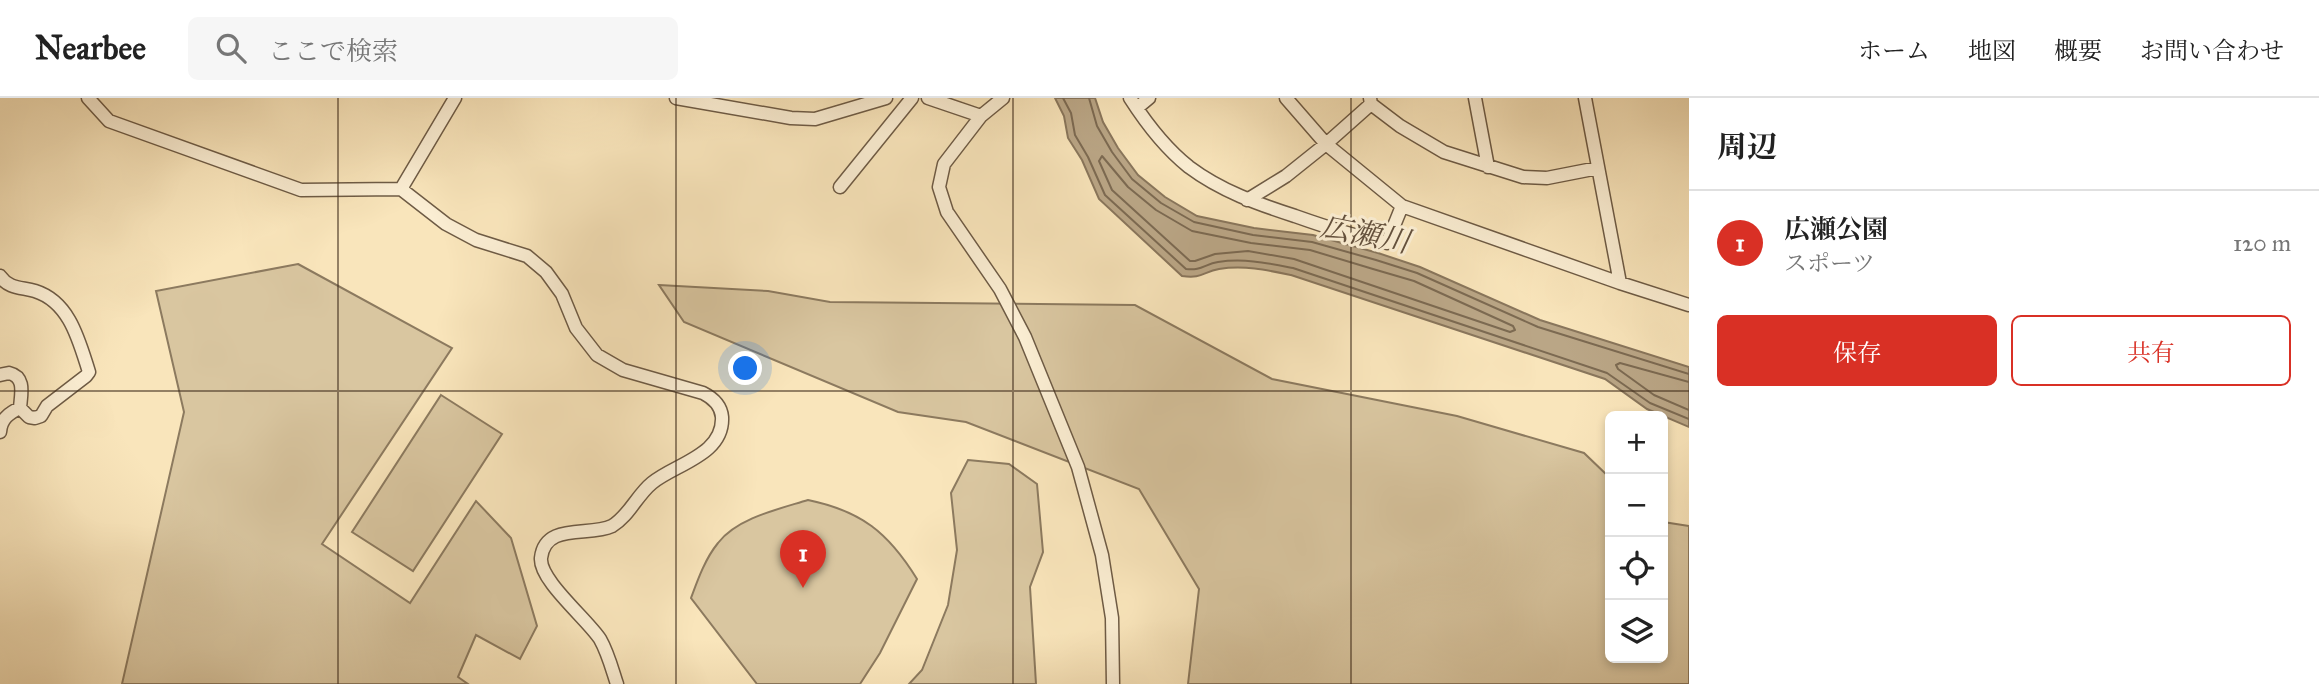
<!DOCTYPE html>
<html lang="ja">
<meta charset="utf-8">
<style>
body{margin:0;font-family:"IM FELL Great Primer","Noto Serif JP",serif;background:#f6f6f6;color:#222}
.controls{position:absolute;right:21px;bottom:21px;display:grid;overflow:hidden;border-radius:10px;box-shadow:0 4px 10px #0003}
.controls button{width:63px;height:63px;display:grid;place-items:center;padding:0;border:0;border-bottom:2px solid #e0e0e0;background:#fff;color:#222;font:35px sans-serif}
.you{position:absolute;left:746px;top:271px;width:24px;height:24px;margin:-18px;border:5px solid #fff;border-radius:50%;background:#1a73e8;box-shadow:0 0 0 10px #1a73e833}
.badge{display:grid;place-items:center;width:46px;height:46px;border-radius:50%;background:#d93025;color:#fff;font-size:23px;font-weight:700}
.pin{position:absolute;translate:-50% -58px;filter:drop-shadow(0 2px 4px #0008)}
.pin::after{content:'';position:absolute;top:37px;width:24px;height:21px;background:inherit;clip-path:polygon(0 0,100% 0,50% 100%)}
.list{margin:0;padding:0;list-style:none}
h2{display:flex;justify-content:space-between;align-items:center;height:91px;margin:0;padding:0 28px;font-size:30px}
h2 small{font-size:23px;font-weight:400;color:#767676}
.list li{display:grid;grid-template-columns:46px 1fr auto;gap:21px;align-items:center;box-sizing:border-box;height:105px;padding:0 28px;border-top:2px solid #e0e0e0}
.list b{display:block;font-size:26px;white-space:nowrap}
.list p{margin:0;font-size:23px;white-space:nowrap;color:#767676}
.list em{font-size:23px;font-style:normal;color:#767676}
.actions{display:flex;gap:14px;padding:21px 28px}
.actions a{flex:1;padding:16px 0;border:2px solid #d93025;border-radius:10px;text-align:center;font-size:24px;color:#d93025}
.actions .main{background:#d93025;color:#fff}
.icon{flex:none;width:38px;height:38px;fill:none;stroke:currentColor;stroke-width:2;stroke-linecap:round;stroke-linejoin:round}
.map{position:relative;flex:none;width:1689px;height:586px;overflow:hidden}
header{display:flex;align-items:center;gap:42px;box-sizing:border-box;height:98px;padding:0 35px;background:#fff;border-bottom:2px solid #e0e0e0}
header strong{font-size:33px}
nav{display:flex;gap:38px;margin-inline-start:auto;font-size:24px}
.search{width:490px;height:63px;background:#f6f6f6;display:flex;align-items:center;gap:18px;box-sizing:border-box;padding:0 24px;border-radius:10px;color:#767676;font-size:26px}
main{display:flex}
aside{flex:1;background:#fff}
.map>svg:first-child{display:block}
.green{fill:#d9c6a0;stroke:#8c7a5f;stroke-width:2}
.water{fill:#baa686;stroke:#89765c;stroke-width:2}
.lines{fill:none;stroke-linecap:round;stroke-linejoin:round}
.shore{stroke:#7c6a52;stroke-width:2}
.street-casing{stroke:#6e5b45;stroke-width:15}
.street{stroke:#fbeed3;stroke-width:12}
.grid{fill:none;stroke:#3f2d1e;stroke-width:2;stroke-opacity:0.55}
.labels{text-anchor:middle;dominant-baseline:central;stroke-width:6;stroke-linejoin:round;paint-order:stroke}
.water-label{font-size:30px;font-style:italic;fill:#64513d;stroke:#fbeed3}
</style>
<header>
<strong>Nearbee</strong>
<div class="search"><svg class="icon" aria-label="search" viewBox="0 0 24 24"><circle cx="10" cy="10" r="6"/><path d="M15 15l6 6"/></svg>ここで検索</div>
<nav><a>ホーム</a><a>地図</a><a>概要</a><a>お問い合わせ</a></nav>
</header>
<main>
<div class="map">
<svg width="1689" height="586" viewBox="0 0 1689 586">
<rect width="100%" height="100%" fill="#f9e5bb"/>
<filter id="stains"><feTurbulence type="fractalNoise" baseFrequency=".00286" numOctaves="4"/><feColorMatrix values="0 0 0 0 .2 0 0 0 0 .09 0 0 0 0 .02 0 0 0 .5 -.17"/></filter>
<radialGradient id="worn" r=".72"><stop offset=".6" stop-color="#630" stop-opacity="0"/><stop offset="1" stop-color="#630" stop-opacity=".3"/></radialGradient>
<path class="green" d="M298,166l154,84 -130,196 88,59 66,-102 35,37 26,88 -17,33 -44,-24 -18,42 10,7h-346l62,-272 -28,-121z
M659,187l109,6 62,11 305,3 137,74 185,37 127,37 26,25v180h53v-136l26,4v158h-501l11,-95 -60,-100 -173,-67 -68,-10 -214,-90z
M441,297l61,39 -89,137 -61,-39z
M968,362l41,4 28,20 6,68 -13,35 6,97h-127l13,-14 26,-65 9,-55 -6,-57z
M808,402c53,11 80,32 109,79l-37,74 -20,31h-103l-66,-86c7,-19 14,-39 27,-55 19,-25 61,-34 90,-43z"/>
<path class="water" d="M1055,0h40l8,24 15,26 20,27 27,22 32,19 57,12 59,7 65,18 42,14 120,53 149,47v60l-42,-18 -42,-30 -314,-104c-24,-5 -47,-10 -72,-6 -16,3 -17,10 -37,7l-83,-77 -17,-39 -14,-22 -4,-22z"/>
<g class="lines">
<path class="shore" d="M1063,0l8,15 4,22 13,22 17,38 81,74c15,2 19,-5 32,-7 26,-4 49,1 75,6l314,105 43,30 39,16
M1089,0l8,28 15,26 20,27 29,24 33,19 59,13 59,7 64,18 41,13 121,54 151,47
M1102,58l26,31 28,23 36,21 59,12 59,7 63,19 41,12 99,45 2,4 -5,2 -216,-73 -46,-8 -33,3 -20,7h-5l-78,-71 -13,-29z
M1689,284l-69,-19 -4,2 2,4 36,26 35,15"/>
<defs>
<path id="street" d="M88,0l21,23 192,69 100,-1 45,35 30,16 51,16 19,16 16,22 14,34 21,27 26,15 80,23c10,5 18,13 19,24 2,38 -47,47 -70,66 -15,12 -23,33 -40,43 -23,11 -67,-4 -71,32 -2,22 46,61 59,81 8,14 12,30 17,45
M676,0l115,20 24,1 71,-21
M928,0l53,18
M1003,0l-22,18 -37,48 -5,23 8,25 53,77 25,48 53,130 24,88 10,63 1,66
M1130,0c16,25 35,50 59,69 32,24 69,37 106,49 31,11 61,21 92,27l15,-37
M1286,0l40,46 76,62 218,77 69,22
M1370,0l1,6 29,22 44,26 79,25 24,1 51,-10
M1475,0l13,69
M1585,0l35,185
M1137,10l12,-10
M840,89l72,-89
M401,91l54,-91
M1247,102l39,-24 40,-32 45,-40
M0,178c9,13 21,11 35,15 35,11 44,50 54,81l-3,4 -39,30 -6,10 -6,2 -6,-1 -9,-9c1,-14 6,-31 -11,-35l-9,2
M0,334c1,-13 9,-19 20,-24"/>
</defs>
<use href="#street" class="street-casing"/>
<use href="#street" class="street"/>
</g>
<path class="grid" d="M338,0v586M676,0v586M1013,0v586M1351,0v586M0,293h1689"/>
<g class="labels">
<g class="water-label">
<text transform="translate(1365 136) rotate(11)">広瀬川</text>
</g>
</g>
<rect width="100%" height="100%" filter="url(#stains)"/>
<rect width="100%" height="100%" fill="url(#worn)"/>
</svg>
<div class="controls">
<button>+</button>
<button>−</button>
<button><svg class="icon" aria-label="locate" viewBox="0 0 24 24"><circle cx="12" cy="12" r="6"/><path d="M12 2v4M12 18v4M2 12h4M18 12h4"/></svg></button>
<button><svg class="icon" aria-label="layers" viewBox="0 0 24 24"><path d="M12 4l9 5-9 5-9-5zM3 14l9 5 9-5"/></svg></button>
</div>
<div class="you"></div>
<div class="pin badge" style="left:803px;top:490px">1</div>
</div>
<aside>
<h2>周辺<small></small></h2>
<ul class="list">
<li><span class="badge">1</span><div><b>広瀬公園</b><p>スポーツ</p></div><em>120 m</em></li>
</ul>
<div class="actions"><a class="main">保存</a><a>共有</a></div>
</aside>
</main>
